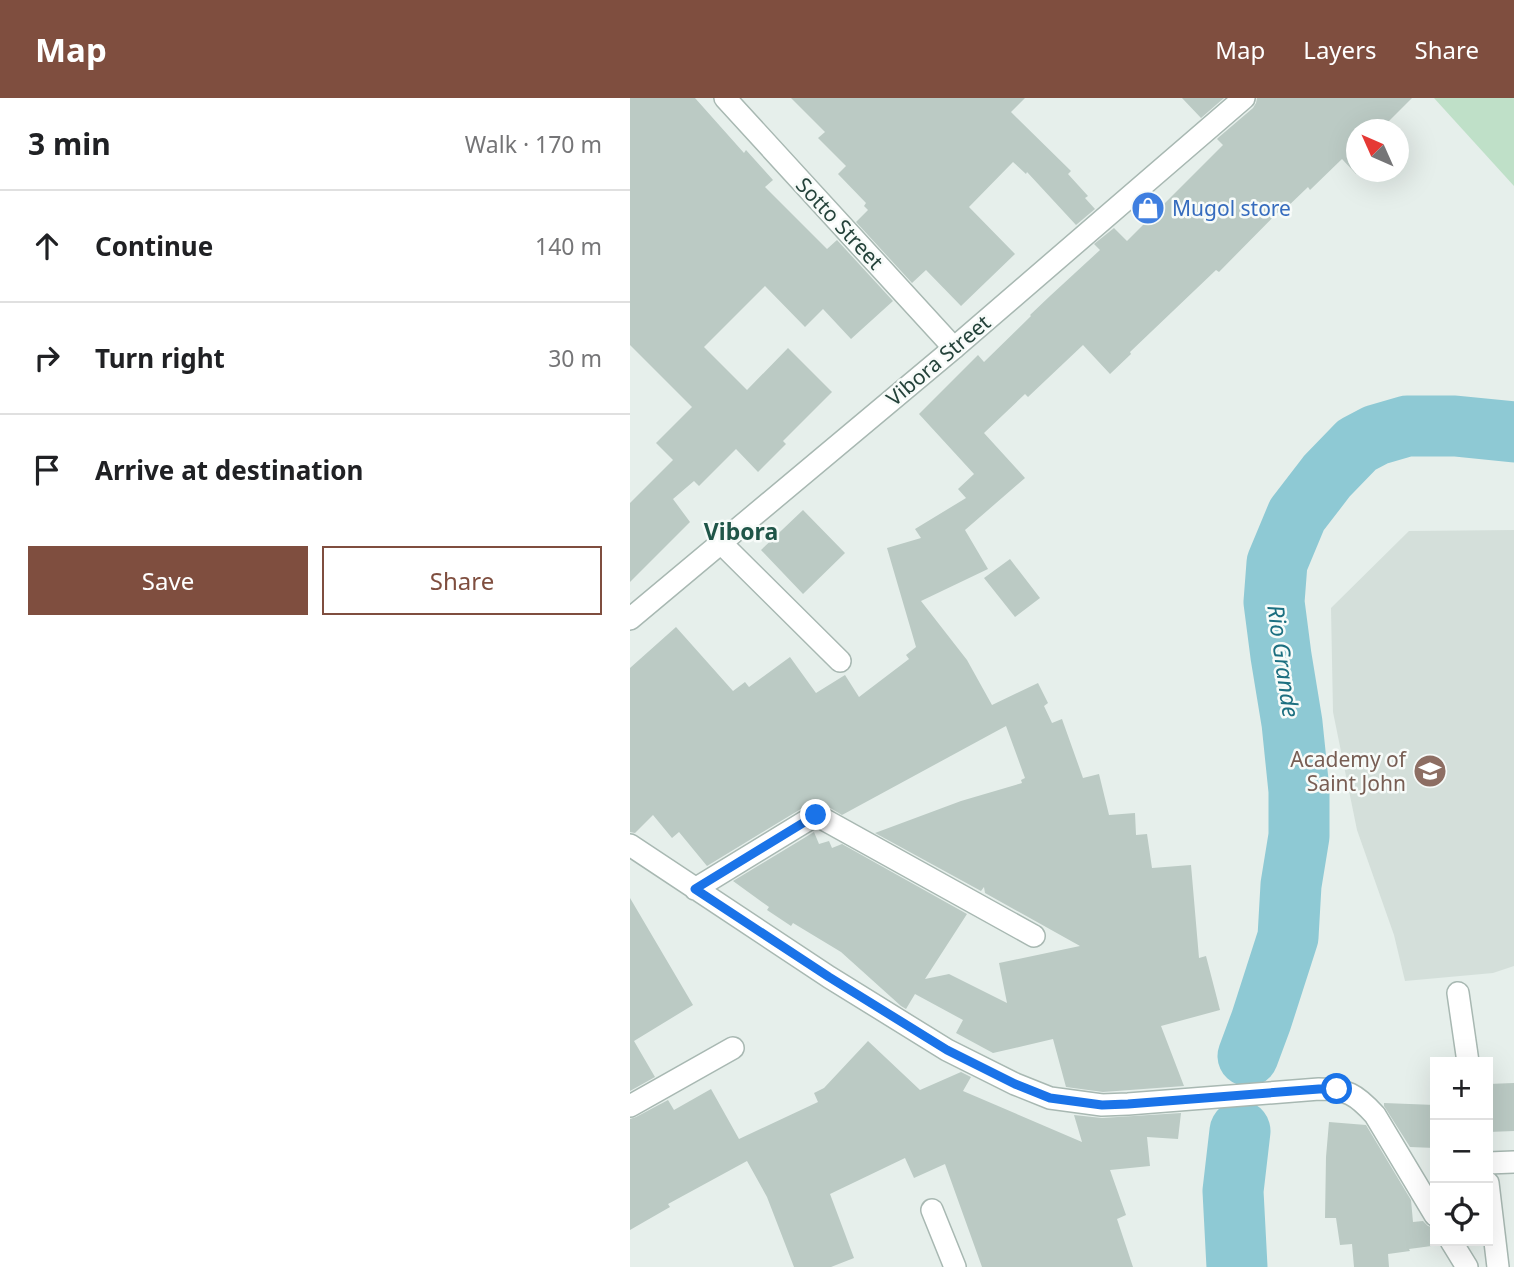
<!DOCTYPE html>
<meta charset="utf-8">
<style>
body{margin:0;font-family:"Noto Sans",sans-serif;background:#f2f2f2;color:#202124}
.controls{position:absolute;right:21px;bottom:21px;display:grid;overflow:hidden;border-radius:0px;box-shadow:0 7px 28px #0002}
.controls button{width:63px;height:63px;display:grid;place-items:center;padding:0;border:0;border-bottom:2px solid #e0e0e0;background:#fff;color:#202124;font:35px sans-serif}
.compass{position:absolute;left:716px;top:21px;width:63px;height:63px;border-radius:50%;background:#fff;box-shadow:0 7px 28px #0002;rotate:315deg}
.stop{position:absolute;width:21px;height:21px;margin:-16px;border:5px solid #1a73e8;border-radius:50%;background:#fff}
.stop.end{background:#1a73e8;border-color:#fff;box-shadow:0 2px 7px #0008}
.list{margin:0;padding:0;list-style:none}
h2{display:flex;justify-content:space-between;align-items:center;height:91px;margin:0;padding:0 28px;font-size:30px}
h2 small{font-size:23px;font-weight:400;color:#757577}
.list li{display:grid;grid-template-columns:46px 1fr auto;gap:21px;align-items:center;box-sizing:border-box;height:112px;padding:0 28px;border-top:2px solid #e0e0e0}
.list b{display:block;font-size:26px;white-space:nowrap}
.list em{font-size:23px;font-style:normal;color:#757577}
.actions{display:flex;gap:14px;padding:21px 28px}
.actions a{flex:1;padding:16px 0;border:2px solid #7f4e3f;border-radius:0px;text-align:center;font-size:24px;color:#7f4e3f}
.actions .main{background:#7f4e3f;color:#fff}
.icon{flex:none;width:38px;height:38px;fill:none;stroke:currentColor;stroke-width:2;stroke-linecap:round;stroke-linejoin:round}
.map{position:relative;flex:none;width:884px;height:1169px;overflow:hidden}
header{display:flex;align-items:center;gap:42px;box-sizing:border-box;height:98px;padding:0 35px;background:#7f4e3f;color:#fff}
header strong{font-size:33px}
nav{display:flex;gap:38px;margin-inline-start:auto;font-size:24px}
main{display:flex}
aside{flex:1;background:#fff}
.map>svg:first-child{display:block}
.built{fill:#d4dfda}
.green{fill:#bfe0c8}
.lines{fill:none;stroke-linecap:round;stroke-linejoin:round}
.river{stroke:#8ec9d4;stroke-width:61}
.building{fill:#bbcac4}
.minor-casing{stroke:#a8b8b2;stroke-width:24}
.tertiary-casing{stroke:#a8b8b2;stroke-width:24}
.minor{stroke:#fff;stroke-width:21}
.tertiary{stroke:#fff;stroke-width:21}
.route{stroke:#1a73e8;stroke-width:9}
.labels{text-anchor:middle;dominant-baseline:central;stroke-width:5;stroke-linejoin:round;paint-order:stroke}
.shop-label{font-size:21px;fill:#366cbe;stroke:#f7fbf9;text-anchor:start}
.street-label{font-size:21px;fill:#24423a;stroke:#f7fbf9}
.education-label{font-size:21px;fill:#785e54;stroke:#f7fbf9;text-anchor:end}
.neighbourhood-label{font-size:23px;font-weight:bold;fill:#1f5548;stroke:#f7fbf9}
.water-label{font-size:23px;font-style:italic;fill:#1c6f80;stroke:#f7fbf9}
</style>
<header>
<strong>Map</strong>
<nav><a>Map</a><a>Layers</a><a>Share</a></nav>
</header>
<main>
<aside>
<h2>3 min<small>Walk · 170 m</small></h2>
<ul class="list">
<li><svg class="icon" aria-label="ahead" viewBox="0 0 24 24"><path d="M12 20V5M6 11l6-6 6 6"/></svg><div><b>Continue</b></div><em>140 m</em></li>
<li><svg class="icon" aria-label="right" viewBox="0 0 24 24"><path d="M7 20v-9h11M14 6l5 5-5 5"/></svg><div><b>Turn right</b></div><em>30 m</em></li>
<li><svg class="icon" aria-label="arrive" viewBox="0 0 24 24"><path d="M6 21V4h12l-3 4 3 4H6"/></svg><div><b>Arrive at destination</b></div></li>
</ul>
<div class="actions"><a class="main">Save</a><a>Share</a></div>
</aside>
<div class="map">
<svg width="884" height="1169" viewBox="0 0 884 1169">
<rect width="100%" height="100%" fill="#e6efeb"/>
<path class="built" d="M884,432v436l-21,7 -88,8 -11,-46 -37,-105 -24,-118 -2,-104 78,-77z"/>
<path class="green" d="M804,0h80v88z"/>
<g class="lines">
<path class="river" d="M618,958l13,-35 27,-84 3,-52 8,-49v-45l-7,-68 -11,-67 -7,-54 3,-39 20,-48 30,-39 30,-31 19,-10 31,-9h48l59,6
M607,1169l-4,-76 7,-60"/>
</g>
<path class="building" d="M0,0h65l49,55 2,-3 27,30 -8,7 62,62 10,-9 56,61 -42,38 -28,-30 -18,18 -40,-41 -61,61 43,43 41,-42 44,44 -49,49 3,3 -28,28 -22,-23 -37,37 -5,-5 -21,18 17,23 -60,60v-79l43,-43 -17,-17 36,-36 -62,-62z
M161,0h234l-14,14 60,59 -3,3 20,22 -3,2 10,11 -19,16 -49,-53 -1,2 -13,-12 -44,45 46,47 -54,52 -35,-36 -14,13 -56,-61 12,-12 -4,-4 2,-3 -28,-29 8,-8 -28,-28 7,-6z
M552,0h42l-23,20z
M627,0h155l-32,32h-24v44l-14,-15 -32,31 -2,-3 -26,25 -2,-2 -61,62 -3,-2 -86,82 1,2 -21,20 -27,-29 -55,52 -3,-3 -41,39 41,45 -60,52 23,39 -67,32 46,59 25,45 46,-22 10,20 -4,3 8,17 10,-4 21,59 16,-4 10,41 26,-2 1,22 11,-1 5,34 39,-3 8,93 7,-2 14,54 -59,16 23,60 -81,6 -37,-5 -13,-48 -60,14 -37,-20 7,-13 -48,-26 -9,15 -5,-3 -60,-54 -48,-29 -2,3 -24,-16 2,-3 -36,-26 81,-49 5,12 10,-3 3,7 10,-4 125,70 -42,65 24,-5 58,29 -8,-40 81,-17 -95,-53 -1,-6 -3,4 -106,-58 86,-32 61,-18 -1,-3 4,-2 -19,-52 -164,89 -20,-12 -7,-1 -6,2 -102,62 -28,-34 -7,6 -19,-23 -18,18 -5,-1v-164l46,-41 57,64 12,-9 4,5 41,-30 26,36 29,-18 14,22 50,-38 -3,-4 10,-8 -29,-99 34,-10 -6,-9 51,-31 -8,-9 16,-15 -55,-60 59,-59 6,7 47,-46 -1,-1 20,-19 50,-46 -6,-6 20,-16 13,13 96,-96 -6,-6 2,-2 34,-29 3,-5z
M173,412l42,43 -42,41 -42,-44z
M380,461l30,39 -25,19 -31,-39z
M0,800l63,107 -59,36 21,36 -25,14z
M238,943l52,49 41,-18 10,5 -8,14 119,51 -8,-27 28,3 79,-5 -3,26 -31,-2 3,29 -40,4 16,45 -9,4 16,48h-151l-37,-103 -31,14 -9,-20 -75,36 24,64 -23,9h-37l-27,-70 -20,-36 -79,43 2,3 -40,23v-111l6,-2 32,-17 6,10 37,-21 28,50 79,-37 -4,-9 10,-5z
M884,985v48l-26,1v-48z
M754,1005l51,2v43l-25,-1 -26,-41z
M699,1024l37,3 45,75 2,22 10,-1 5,5 7,2v13h3l1,4 -30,4 1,2 -22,3 1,13h-35l-2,-23 -12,1 -4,-27h-11l1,-61z"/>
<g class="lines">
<defs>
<path id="minor" d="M95,0l229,250
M91,445l119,118
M0,747l199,132 118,73 68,34 35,14 52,7 26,-1 191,-15c28,0 37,5 56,26l60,100
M65,791l121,-74 218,121
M828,895l10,69
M0,1008l103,-58
M858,1065l26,-1
M858,1085l10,84
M302,1112l23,57
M821,1143l16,26"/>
<path id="tertiary" d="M0,521l324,-271 290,-250"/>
</defs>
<use href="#minor" class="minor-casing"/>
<use href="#tertiary" class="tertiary-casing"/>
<use href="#minor" class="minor"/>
<use href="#tertiary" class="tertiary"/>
</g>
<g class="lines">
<path class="route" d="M186,717l-121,74 134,88 118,73 68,34 35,14 52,7 26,-1 191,-15h18"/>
</g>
<defs>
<symbol id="shop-disc" viewBox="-11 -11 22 22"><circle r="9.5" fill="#3f7fe0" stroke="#f7fbf9"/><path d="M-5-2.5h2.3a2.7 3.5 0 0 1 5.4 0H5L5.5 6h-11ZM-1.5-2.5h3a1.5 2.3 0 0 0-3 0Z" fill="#fff"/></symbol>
<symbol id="school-disc" viewBox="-11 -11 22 22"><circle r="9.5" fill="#8d6e63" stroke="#f7fbf9"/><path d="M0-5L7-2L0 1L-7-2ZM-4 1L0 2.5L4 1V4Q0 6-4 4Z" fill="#fff"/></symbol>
</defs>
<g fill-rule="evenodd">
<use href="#shop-disc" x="499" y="91" width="38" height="38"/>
<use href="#school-disc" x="781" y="654" width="38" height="38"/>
</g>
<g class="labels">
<g class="shop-label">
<text x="542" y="110">Mugol store</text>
</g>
<g class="street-label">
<text transform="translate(210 125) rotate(47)">Sotto Street</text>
<text transform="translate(308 262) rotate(-40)">Vibora Street</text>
</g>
<g class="education-label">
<text x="776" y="661">Academy of<tspan x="776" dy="24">Saint John</tspan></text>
</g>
<g class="neighbourhood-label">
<text x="111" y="433">Vibora</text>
</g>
<g class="water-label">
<text transform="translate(654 563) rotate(82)">Rio Grande</text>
</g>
</g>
</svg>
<div class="controls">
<button>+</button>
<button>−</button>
<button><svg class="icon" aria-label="locate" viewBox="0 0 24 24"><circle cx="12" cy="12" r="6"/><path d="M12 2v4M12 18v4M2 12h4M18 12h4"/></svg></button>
</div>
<svg class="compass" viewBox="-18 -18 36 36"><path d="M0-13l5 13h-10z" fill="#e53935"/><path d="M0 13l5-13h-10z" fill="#757577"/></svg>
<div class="stop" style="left:707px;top:991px"></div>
<div class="stop end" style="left:186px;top:717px"></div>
</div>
</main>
